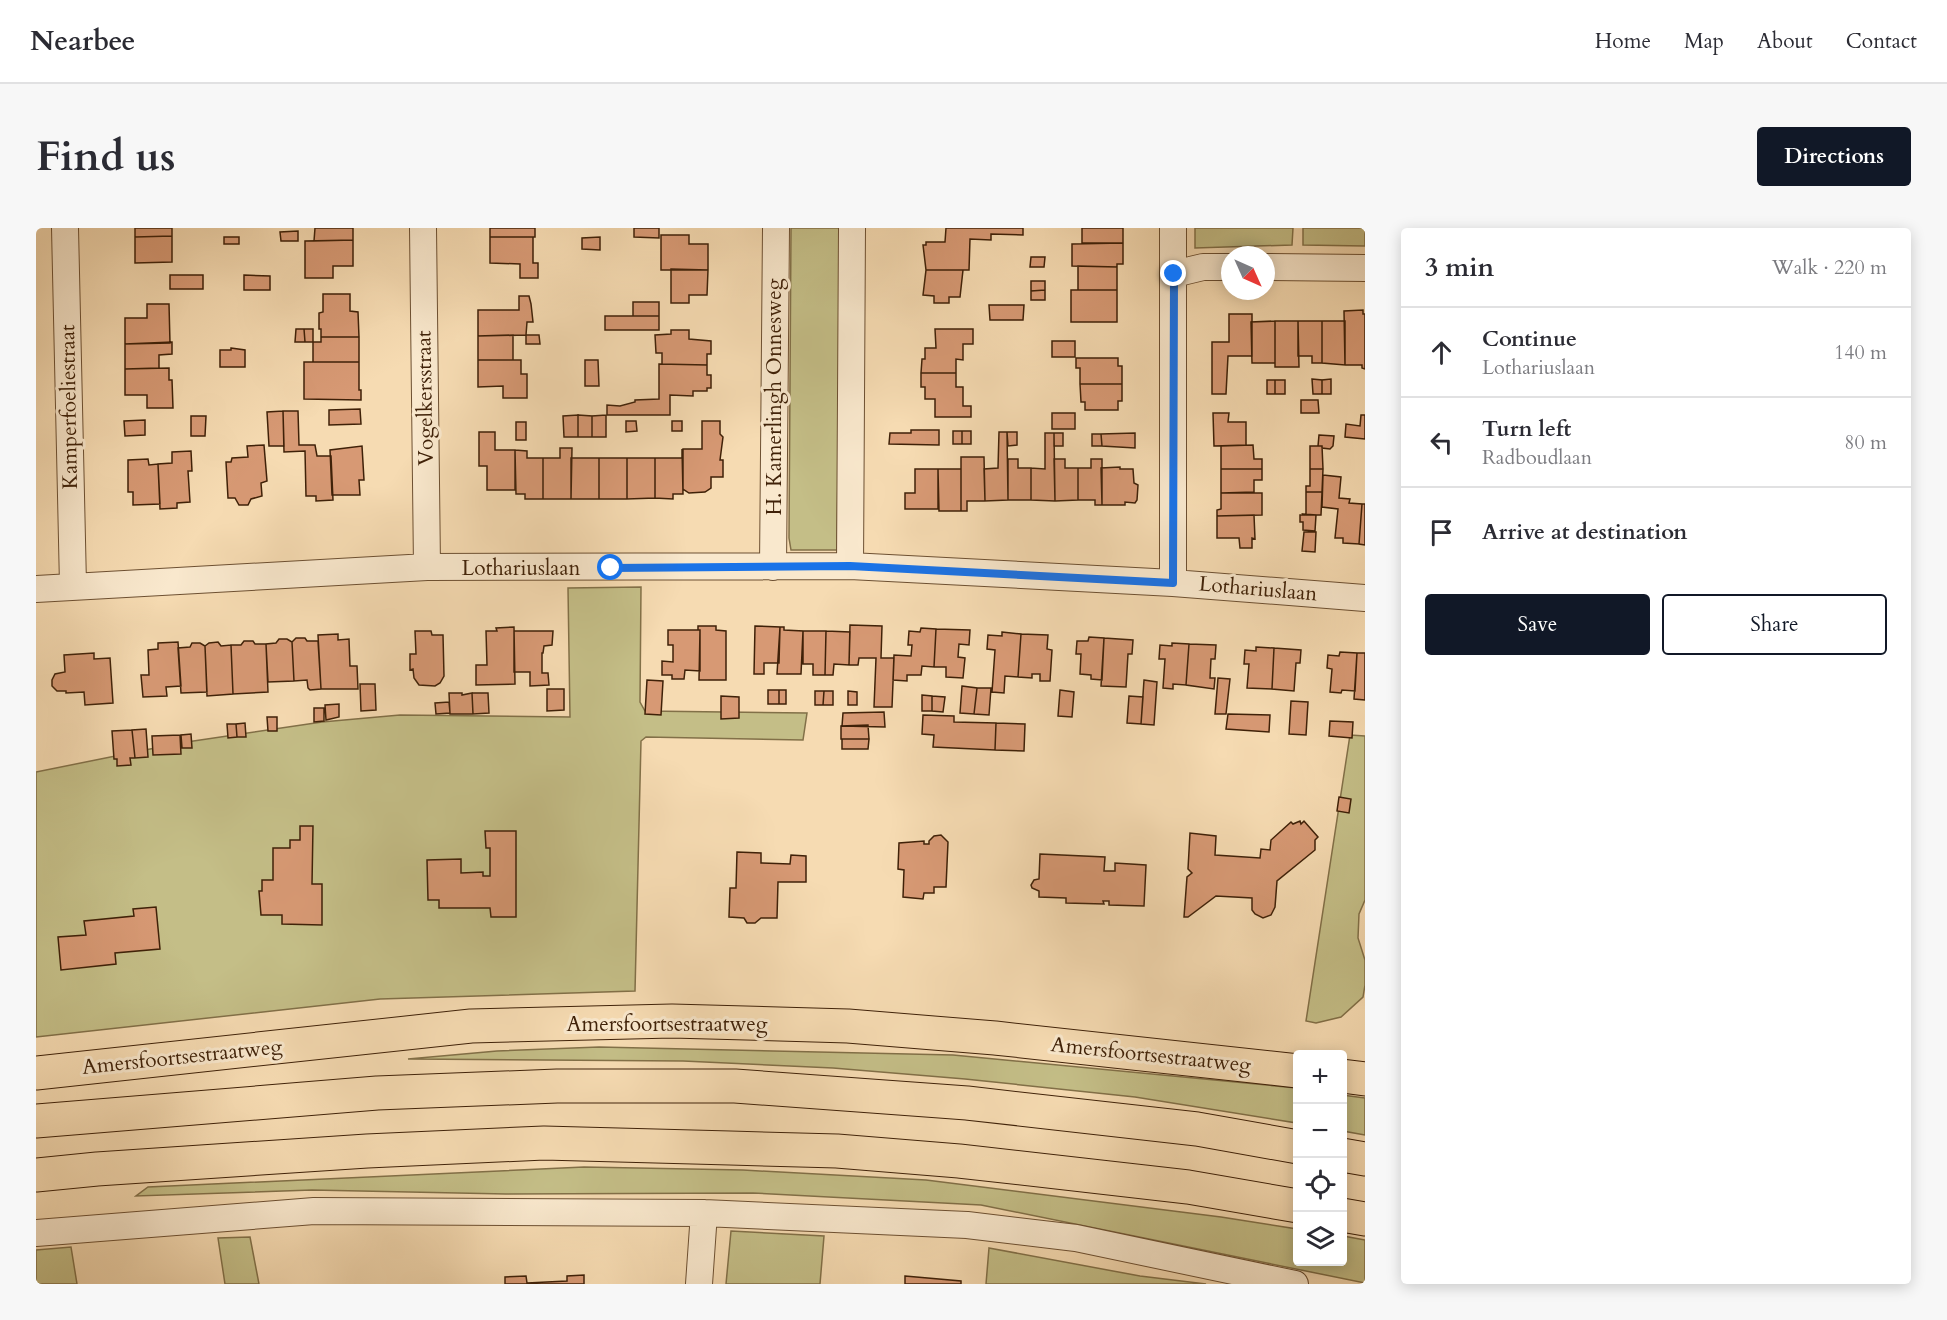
<!DOCTYPE html>
<meta charset="utf-8">
<style>
body{margin:0;font-family:Cardo,serif;background:#f7f7f7;color:#2b2b33}
.controls{position:absolute;right:18px;bottom:18px;display:grid;overflow:hidden;border-radius:6px;box-shadow:0 3px 15px #0003}
.controls button{width:54px;height:54px;display:grid;place-items:center;padding:0;border:0;border-bottom:2px solid #e1e1e2;background:#fff;color:#2b2b33;font:30px sans-serif}
.compass{position:absolute;left:1185px;top:18px;width:54px;height:54px;border-radius:50%;background:#fff;box-shadow:0 3px 15px #0003;rotate:135deg}
.stop{position:absolute;width:18px;height:18px;margin:-14px;border:4px solid #1a73e8;border-radius:50%;background:#fff}
.stop.end{background:#1a73e8;border-color:#fff;box-shadow:0 2px 6px #0008}
.list{margin:0;padding:0;list-style:none}
h2{display:flex;justify-content:space-between;align-items:center;height:78px;margin:0;padding:0 24px;font-size:26px}
h2 small{font-size:20px;font-weight:400;color:#7c7c81}
.list li{display:grid;grid-template-columns:39px 1fr auto;gap:18px;align-items:center;box-sizing:border-box;height:90px;padding:0 24px;border-top:2px solid #e1e1e2}
.list b{display:block;font-size:22px;white-space:nowrap}
.list p{margin:0;font-size:20px;white-space:nowrap;color:#7c7c81}
.list em{font-size:20px;font-style:normal;color:#7c7c81}
.actions{display:flex;gap:12px;padding:18px 24px}
.actions a{flex:1;padding:14px 0;border:2px solid #111827;border-radius:6px;text-align:center;font-size:21px;color:#111827}
.actions .main{background:#111827;color:#fff}
.icon{flex:none;width:33px;height:33px;fill:none;stroke:currentColor;stroke-width:2;stroke-linecap:round;stroke-linejoin:round}
.map{position:relative;flex:none;width:1329px;height:1056px;overflow:hidden;border-radius:6px}
header{display:flex;align-items:center;gap:36px;box-sizing:border-box;height:84px;padding:0 30px;background:#fff;border-bottom:2px solid #e1e1e2}
header strong{font-size:28px}
nav{display:flex;gap:33px;margin-inline-start:auto;font-size:21px}
.intro{display:flex;align-items:center;justify-content:space-between;box-sizing:border-box;height:144px;padding:0 36px}
h1{margin:0;font-size:42px}
.button{padding:15px 27px;border-radius:6px;background:#111827;color:#fff;font-size:21px;font-weight:700}
main{display:flex;gap:36px;padding:0 36px}
aside{flex:1;background:#fff;border-radius:6px;box-shadow:0 3px 15px #0003}
.map>svg:first-child{display:block}
.green{fill:#c4be87;stroke:#827048;stroke-width:1.5}
.building{fill:#d79974;stroke:#3f2108;stroke-width:1.5}
.lines{fill:none;stroke-linecap:round;stroke-linejoin:round}
.minor-casing{stroke:#6d5032;stroke-width:28}
.primary-casing{stroke:#3f2108;stroke-width:35}
.motorway-casing{stroke:#3f2108;stroke-width:35}
.minor{stroke:#f9e8cd;stroke-width:26}
.primary{stroke:#f6dbb2;stroke-width:33}
.motorway{stroke:#f6dbb2;stroke-width:33}
.route{stroke:#1a73e8;stroke-width:8}
.labels{text-anchor:middle;dominant-baseline:central;stroke-width:6;stroke-linejoin:round;paint-order:stroke}
.street-label{font-size:21px;fill:#3f2108;stroke:#f9e8cd}
</style>
<header>
<strong>Nearbee</strong>
<nav><a>Home</a><a>Map</a><a>About</a><a>Contact</a></nav>
</header>
<div class="intro"><h1>Find us</h1><a class="button">Directions</a></div>
<main>
<div class="map">
<svg width="1329" height="1056" viewBox="0 0 1329 1056">
<rect width="100%" height="100%" fill="#f6dbb2"/>
<filter id="stains"><feTurbulence type="fractalNoise" baseFrequency=".00333" numOctaves="4"/><feColorMatrix values="0 0 0 0 .2 0 0 0 0 .09 0 0 0 0 .02 0 0 0 .5 -.17"/></filter>
<radialGradient id="worn" r=".72"><stop offset=".6" stop-color="#630" stop-opacity="0"/><stop offset="1" stop-color="#630" stop-opacity=".3"/></radialGradient>
<path class="green" d="M755,0h50l-4,322h-46l-2,-12z
M1159,0h98l-1,17 -97,3z
M1267,0h62v18l-62,-1z
M605,359l-1,115 5,9 162,2 -4,27 -157,-3 -5,4 -6,250 -255,8 -344,38v-265l144,-29 142,-21 78,-7 170,2 -2,-129z
M1314,507l15,1v164l-6,14 -1,24 7,22v25l-2,12 -22,20 -25,6 -10,-2z
M563,819l354,8 344,33v35l-162,-26 -170,-18 -132,-11 -150,-7 -275,-2 89,-8z
M1306,867l23,3v37l-22,-4z
M548,939l159,3 183,10 295,37 76,12 1,33h44l1,-26 22,4v43l-384,-78 -228,-12 -247,1 -194,-4 -176,6 12,-9z
M695,1003l93,5 -4,48h-94z
M214,1009l9,47h-34l-7,-46z
M35,1019l6,37h-41v-34z
M953,1020l151,28 66,8h-220z"/>
<path class="building" d="M99,0h37v8l-37,1z
M279,0h38v12l-39,1z
M454,0h45v9h-45z
M598,0h25v10l-25,-1z
M910,0h77v7l-32,-1v6l-21,-1 -1,31h-43l-3,-25h3v-3h19z
M1046,0h41v15h-41z
M262,3v10h-17l-1,-9z
M625,7h28v9h19v26h-47z
M136,8v26l-37,1v-26z
M188,9h15v7h-15z
M454,9h43v26h5v15h-18v-14l-30,-1z
M564,9v13l-18,-1v-11z
M317,12v26h-20v12h-28v-37z
M1087,15v21h-6v3l-45,-1v-22z
M995,29h14l-1,10h-14z
M1042,38l39,1v23h-39z
M635,41l37,1 -1,25h-18v8h-18z
M890,42h37l-3,27h-11v6h-15v-7l-11,-1z
M134,47h33v14h-33z
M208,47l26,1v14h-26z
M995,53h14v9l-14,1z
M1009,62v10h-14v-9z
M1035,62h46v32h-46z
M287,66h27v17l8,1 1,25h-38v-8h-2v-16l4,-1z
M483,68h10l2,8 2,18h-6l-1,13 -48,1v-26h41z
M597,74h26v14h-26z
M111,76h22l1,39 -45,1v-26h22z
M953,77h35l-1,15h-33z
M1327,82v4h2v55l-3,-1v-3h-17l-1,-54z
M1193,86h23v42h-24l-2,38h-14v-52h17z
M569,88h54v14h-54z
M1239,93v42h-23l-1,-41z
M1239,93h23l1,46h-24z
M1262,93h24v42h-10v-7h-14z
M1286,93h23v44l-23,-2z
M260,101h8l1,13h-10z
M268,101h9v13h-8z
M899,101h38v15h-10v16l-7,-1v14h-35l1,-14h3v-11h11z
M635,102h18v9l22,2v13h-4v11l-48,-1h3v-11h-6l-1,-18 16,-1z
M477,107v25h-35v-24z
M490,107h13l1,9h-14z
M285,109h38v25h-46v-20h8z
M1016,113h23v16h-23z
M136,114v12l-13,1v13l-34,1v-25z
M195,120l14,2v17h-25v-17h11z
M1040,130h42v8h4v18h-42v-16h-4z
M442,132h43v14h6v24h-24v-12l-25,1z
M549,132h13l1,26h-14z
M268,134h55v28h2v10l-57,-1z
M623,136l48,1v10h4v13h-4v3h-14v5l-23,-1v20h-63v-10l13,1 15,-4v-2l24,-1z
M133,140v12h3l1,28h-26v-13h-22v-26z
M885,145h35v14h7v19h8v11h-36v-18h-10v-12h-4z
M1276,151l10,1v14h-9z
M1295,151v15h-9v-14z
M1231,152h8v14h-8z
M1239,152h10v14h-10z
M1044,156h42v17h-4v9h-33v-8h-4z
M1265,172h17l1,13h-18z
M324,181l1,15 -32,1v-15z
M247,183h15l1,34h16l2,11h14l2,44 -17,1v-5h-10l-1,-45 -21,1z
M247,183l1,35h-15l-2,-34z
M1016,185h23v16h-23z
M1177,185h16l-1,9h18v23l-32,1z
M542,187l14,1v21h-14z
M542,187v22h-14l-1,-21z
M570,187v22h-14v-21z
M1325,187h4v24l-20,-2 1,-13 14,2z
M155,188h15l-1,20h-14z
M109,192v15l-20,1 -1,-15z
M590,193h10l1,10 -11,1z
M636,193h10v10h-10z
M666,193h18v13l3,3 -3,23h3v17h-12v11l-6,4 -16,1 -6,-4v-40h19z
M480,194h10v18h-10z
M875,202h28v15l-50,-1 1,-11h21z
M917,203h9v13h-9z
M926,203h9v13h-9z
M443,204h16v18h20v40h-28v-24h-8z
M963,204h8l1,68 -23,1 -1,-32 14,-1z
M971,204h10v13l-9,1z
M1009,205h9l1,68 -24,-1v-32l14,1z
M1018,205h9v13h-9z
M1099,205v15l-33,-2 -1,-12z
M1056,206h9l1,12h-10z
M1283,207l15,1 -1,10 -3,3 -8,-1v-2h-4z
M228,217l3,36 -6,2 1,13 -11,3 -3,6h-9l-4,-7h-7l-2,-36h5l1,-4 16,-1 -1,-11z
M1217,217l1,14h8v10h-41v-23z
M326,218l2,34h-5l1,15h-28l-2,-45z
M1274,218h12l1,23h-13z
M524,220h12l-1,51h-28v-41h17z
M646,221l1,45h-10v5l-18,-1v-40h27z
M479,222l12,1v7h16v41h-18v-5h-9z
M155,223l1,20h-4l2,31 -13,1v5l-17,1 -2,-45 14,-1v-11z
M925,229h23l1,44h-18v10h-6z
M535,230h28v41h-28z
M563,230h28v41h-28z
M591,230h28v40l-28,1z
M112,231l1,6 9,-1 2,40 -27,1v-13h-5v-32z
M972,231h10v9h13v32h-23z
M1018,231h11v9h13v32l-23,1z
M1055,231h11v46h-7v-5h-17v-32h13z
M1084,239v2h13l1,14 4,2 -1,15 -2,3 -10,-1v3h-23l-1,-37z
M879,241h23v40h-33v-16h10z
M902,241h23v42h-22z
M1185,241h41v11h-8v12l-33,1z
M1274,241h13l-1,23h-16v-6h4z
M1287,247l18,2 -2,21 11,1 -1,4 13,1 -3,40 -16,-1v-5h-8l3,-29 -16,-2z
M1270,264h16l-1,23h-15z
M1185,265h41v22l-45,1v-6l4,-1z
M1326,276h3v41l-6,-1z
M1267,286l13,1 -1,16 -12,-1v-8h-3v-7h4z
M1218,287l1,24 -3,-1v10h-12l-1,-10h-22v-22z
M1268,304h12l-1,20 -13,-1z
M814,397l32,1 -1,32h13l-2,49h-18l2,-49h-17l-1,7h-9z
M662,398h18v4l10,1v49h-27l1,-50h-2z
M719,398l25,1 -1,36h-15v11h-10z
M478,399l1,57 -39,1v-20h11l-1,-34h11l-1,-3z
M744,399h4v3l19,1 -2,43h-24z
M885,400l15,1 -2,38 -12,-1 -1,9h-14v6l-14,-1 1,-25 17,1 1,-11h-4l1,-14 11,1z
M900,401l34,1 -1,15 -10,-1 -1,13 7,1 -2,20 -17,-1v-10h-12z
M632,402h32v41l-15,-1 -1,9h-12v-4h-10v-14l11,1v-17h-5z
M379,403h16l1,4h11l1,41 -4,7 -5,3 -16,-1 -5,-7 -1,-9 -3,1v-16h6z
M478,403h39l-1,14 -8,1 -1,7h-1v20h6l1,12 -19,1v-14h-16z
M767,403h23l-1,44h-12v-11h-10z
M790,403l24,1 -1,33 -15,-1 -1,11h-8z
M966,404l19,2 -3,43 -13,-1 -1,17 -12,-1 3,-42 -8,-1 1,-14 14,1z
M302,406v6l11,-1 1,27h7l1,23h-37l-3,-54z
M985,406l27,1 -1,14 5,1 -2,31h-10v-7h-8v4l-14,-1z
M1053,409l15,1 -2,42 -11,-1v-4l-11,-1 1,-20h-5l1,-13h11z
M260,410h9l2,3h11l3,48 -11,1 -2,-2 -1,-8 -13,1 -2,-39z
M1068,410l29,2 -1,14h-4l-2,33 -25,-1z
M243,411h8l5,3 2,39 -26,1 -2,-38 10,-1z
M208,413h9l2,3h11l2,48 -35,2 -2,-49h10z
M142,414l3,44 -15,1 1,9 -24,1 -2,-22h8l-1,-25 10,-1v-6z
M182,414l3,4 10,-1 2,49 -26,2 -2,-50 4,-3z
M156,415h8l5,3 2,46 -26,1 -3,-45 12,-1z
M1136,415l17,1 -3,41 -13,-1v5l-10,-1 2,-29h-6l1,-14 12,1z
M1153,416l27,1 -1,14h-4l-1,19h5l-1,11 -28,-4z
M1220,419l18,1 -2,41 -25,-1 2,-24h-5l1,-14 11,1z
M1238,420l27,2 -1,13h-4l-2,28 -22,-2z
M1304,424l17,1 -2,38 -13,-1 -1,3 -11,-1 2,-23 -5,-1 1,-13 11,1z
M58,425v6l16,-1 3,45 -28,2 -1,-13 -18,1v-2h-9l-5,-5v-6l3,-6 10,-2 -1,-17z
M1321,425h8v47l-11,-1z
M1182,450l12,1 -4,35h-11z
M611,452l16,1 -2,34 -16,-1z
M1108,452l13,2 -3,43 -13,-1z
M324,456h15l1,26 -15,1z
M926,458l15,2 -3,26 -14,-1z
M941,460h14l-2,27 -15,-1z
M511,461h17v21l-17,1z
M732,462h11v14h-11z
M743,462h7v14h-7z
M1024,462l14,2 -2,25 -14,-1z
M779,463h9l-1,14h-8z
M788,463h9v14h-10z
M812,463l9,1v13h-9z
M413,465h13v2l10,-2 1,21h-23z
M436,465h16l1,20 -16,1z
M886,467l10,1v15h-10z
M685,468l18,1v21l-18,1z
M896,468l13,1 -2,15 -11,-1z
M1093,468l14,1 -2,27 -14,-1z
M1255,473l17,1 -2,33 -17,-1z
M413,474l1,11 -14,1 -1,-11z
M303,476v13l-13,3 -1,-15z
M278,480h10v13l-10,1z
M848,484l1,15 -43,-1 1,-13z
M1192,486l42,1 -1,17 -43,-3z
M887,487l31,1v6l42,1 -1,27 -62,-3 1,-12 -12,-1z
M231,489h10v14h-9z
M1294,493l23,1 -1,16 -23,-2z
M209,495l1,14h-9l-1,-13z
M960,495l29,1 -1,27 -29,-1z
M191,496h9l1,13 -9,1z
M832,497l1,14h-28v-13z
M110,501l2,28 -13,1 -3,-28z
M96,502l3,28h-5l1,7 -14,1v-7h-3l-2,-28z
M155,506l1,14h-10l-1,-13z
M144,507l1,19 -28,1 -1,-19z
M806,511h27l-1,10h-26z
M1303,569l12,2 -2,14 -12,-2z
M1264,593l1,3 3,-3 14,16 -3,3v10l-38,31 -2,26 -4,8 -8,3 -8,-4 -3,-4v-12l-36,-2 -28,21h-4l3,-40 5,-4 -4,-4 2,-36 26,3 -1,19 45,3 1,-9 9,1 1,-10 20,-18 2,2z
M264,598h13l-1,58h10v41l-40,-1v-9h-21l-2,-24h3v-11h11v-32h17v-8h10z
M449,603h31v86h-25l-1,-9h-51v-8h-11l-1,-40 34,-1v14l22,-1v4h7v-28h-4z
M905,607l7,7 -2,45h-12v6h-10l-1,6 -20,-2 1,-27 -6,-1 1,-26 25,-2v3h5v-3l5,-5z
M701,624l24,1v10l29,1 1,-9 15,1v26h-28l-1,36h-16l-6,5h-8l-3,-5 -15,-1 1,-29h6z
M1004,626l65,3 -1,14h11v-8l31,2 -2,41 -35,-1v-4h-6l1,3 -38,-1v-5l-27,-1v-6l-7,-3 -1,-3 3,-5 5,-1z
M120,679l4,42 -45,4 1,11 -55,6 -3,-33 28,-2 -2,-14 50,-5 -1,-7z
M548,1047v9h-79v-7l21,-1 1,7 40,-2v-5z
M869,1048l56,5v3h-56z"/>
<g class="lines">
<defs>
<path id="minor" d="M29,0l8,357
M387,0l4,339
M1137,0v355
M1230,39l99,1
M1138,46l29,-7h27
M814,338l2,-338
M737,339l3,-339
M0,361l391,-22 423,-1 323,17 192,15
M0,1005l278,-22 390,2 263,12 109,13 219,46
M663,1056l5,-71"/>
<path id="primary" d="M0,845l435,-47 201,-5 176,5 147,12 303,33
M1306,848l23,3"/>
<path id="motorway" d="M0,893l341,-28 180,-7h178l232,17 230,26 101,18
M1306,927l23,4
M0,947l61,-6 270,-18 177,-8 186,5 107,3 122,10 229,26 110,19
M1306,987l23,4"/>
</defs>
<use href="#minor" class="minor-casing"/>
<use href="#primary" class="primary-casing"/>
<use href="#motorway" class="motorway-casing"/>
<use href="#minor" class="minor"/>
<use href="#primary" class="primary"/>
<use href="#motorway" class="motorway"/>
</g>
<g class="lines">
<path class="route" d="M575,340l239,-2 323,17 1,-309"/>
</g>
<g class="labels">
<g class="street-label">
<text transform="translate(738 169) rotate(-90)">H. Kamerlingh Onnesweg</text>
<text transform="translate(389 170) rotate(-91)">Vogelkersstraat</text>
<text transform="translate(33 179) rotate(-91)">Kamperfoeliestraat</text>
<text x="485" y="340">Lothariuslaan</text>
<text transform="translate(1222 361) rotate(5)">Lothariuslaan</text>
<text x="631" y="796">Amersfoortsestraatweg</text>
<text transform="translate(1115 827) rotate(6)">Amersfoortsestraatweg</text>
<text transform="translate(146 829) rotate(-6)">Amersfoortsestraatweg</text>
</g>
</g>
<rect width="100%" height="100%" filter="url(#stains)"/>
<rect width="100%" height="100%" fill="url(#worn)"/>
</svg>
<div class="controls">
<button>+</button>
<button>−</button>
<button><svg class="icon" aria-label="locate" viewBox="0 0 24 24"><circle cx="12" cy="12" r="6"/><path d="M12 2v4M12 18v4M2 12h4M18 12h4"/></svg></button>
<button><svg class="icon" aria-label="layers" viewBox="0 0 24 24"><path d="M12 4l9 5-9 5-9-5zM3 14l9 5 9-5"/></svg></button>
</div>
<svg class="compass" viewBox="-18 -18 36 36"><path d="M0-13l5 13h-10z" fill="#e53935"/><path d="M0 13l5-13h-10z" fill="#7c7c81"/></svg>
<div class="stop" style="left:575px;top:340px"></div>
<div class="stop end" style="left:1138px;top:46px"></div>
</div>
<aside>
<h2>3 min<small>Walk · 220 m</small></h2>
<ul class="list">
<li><svg class="icon" aria-label="ahead" viewBox="0 0 24 24"><path d="M12 20V5M6 11l6-6 6 6"/></svg><div><b>Continue</b><p>Lothariuslaan</p></div><em>140 m</em></li>
<li><svg class="icon" aria-label="left" viewBox="0 0 24 24"><path d="M17 20v-9H6M10 6l-5 5 5 5"/></svg><div><b>Turn left</b><p>Radboudlaan</p></div><em>80 m</em></li>
<li><svg class="icon" aria-label="arrive" viewBox="0 0 24 24"><path d="M6 21V4h12l-3 4 3 4H6"/></svg><div><b>Arrive at destination</b></div></li>
</ul>
<div class="actions"><a class="main">Save</a><a>Share</a></div>
</aside>
</main>
